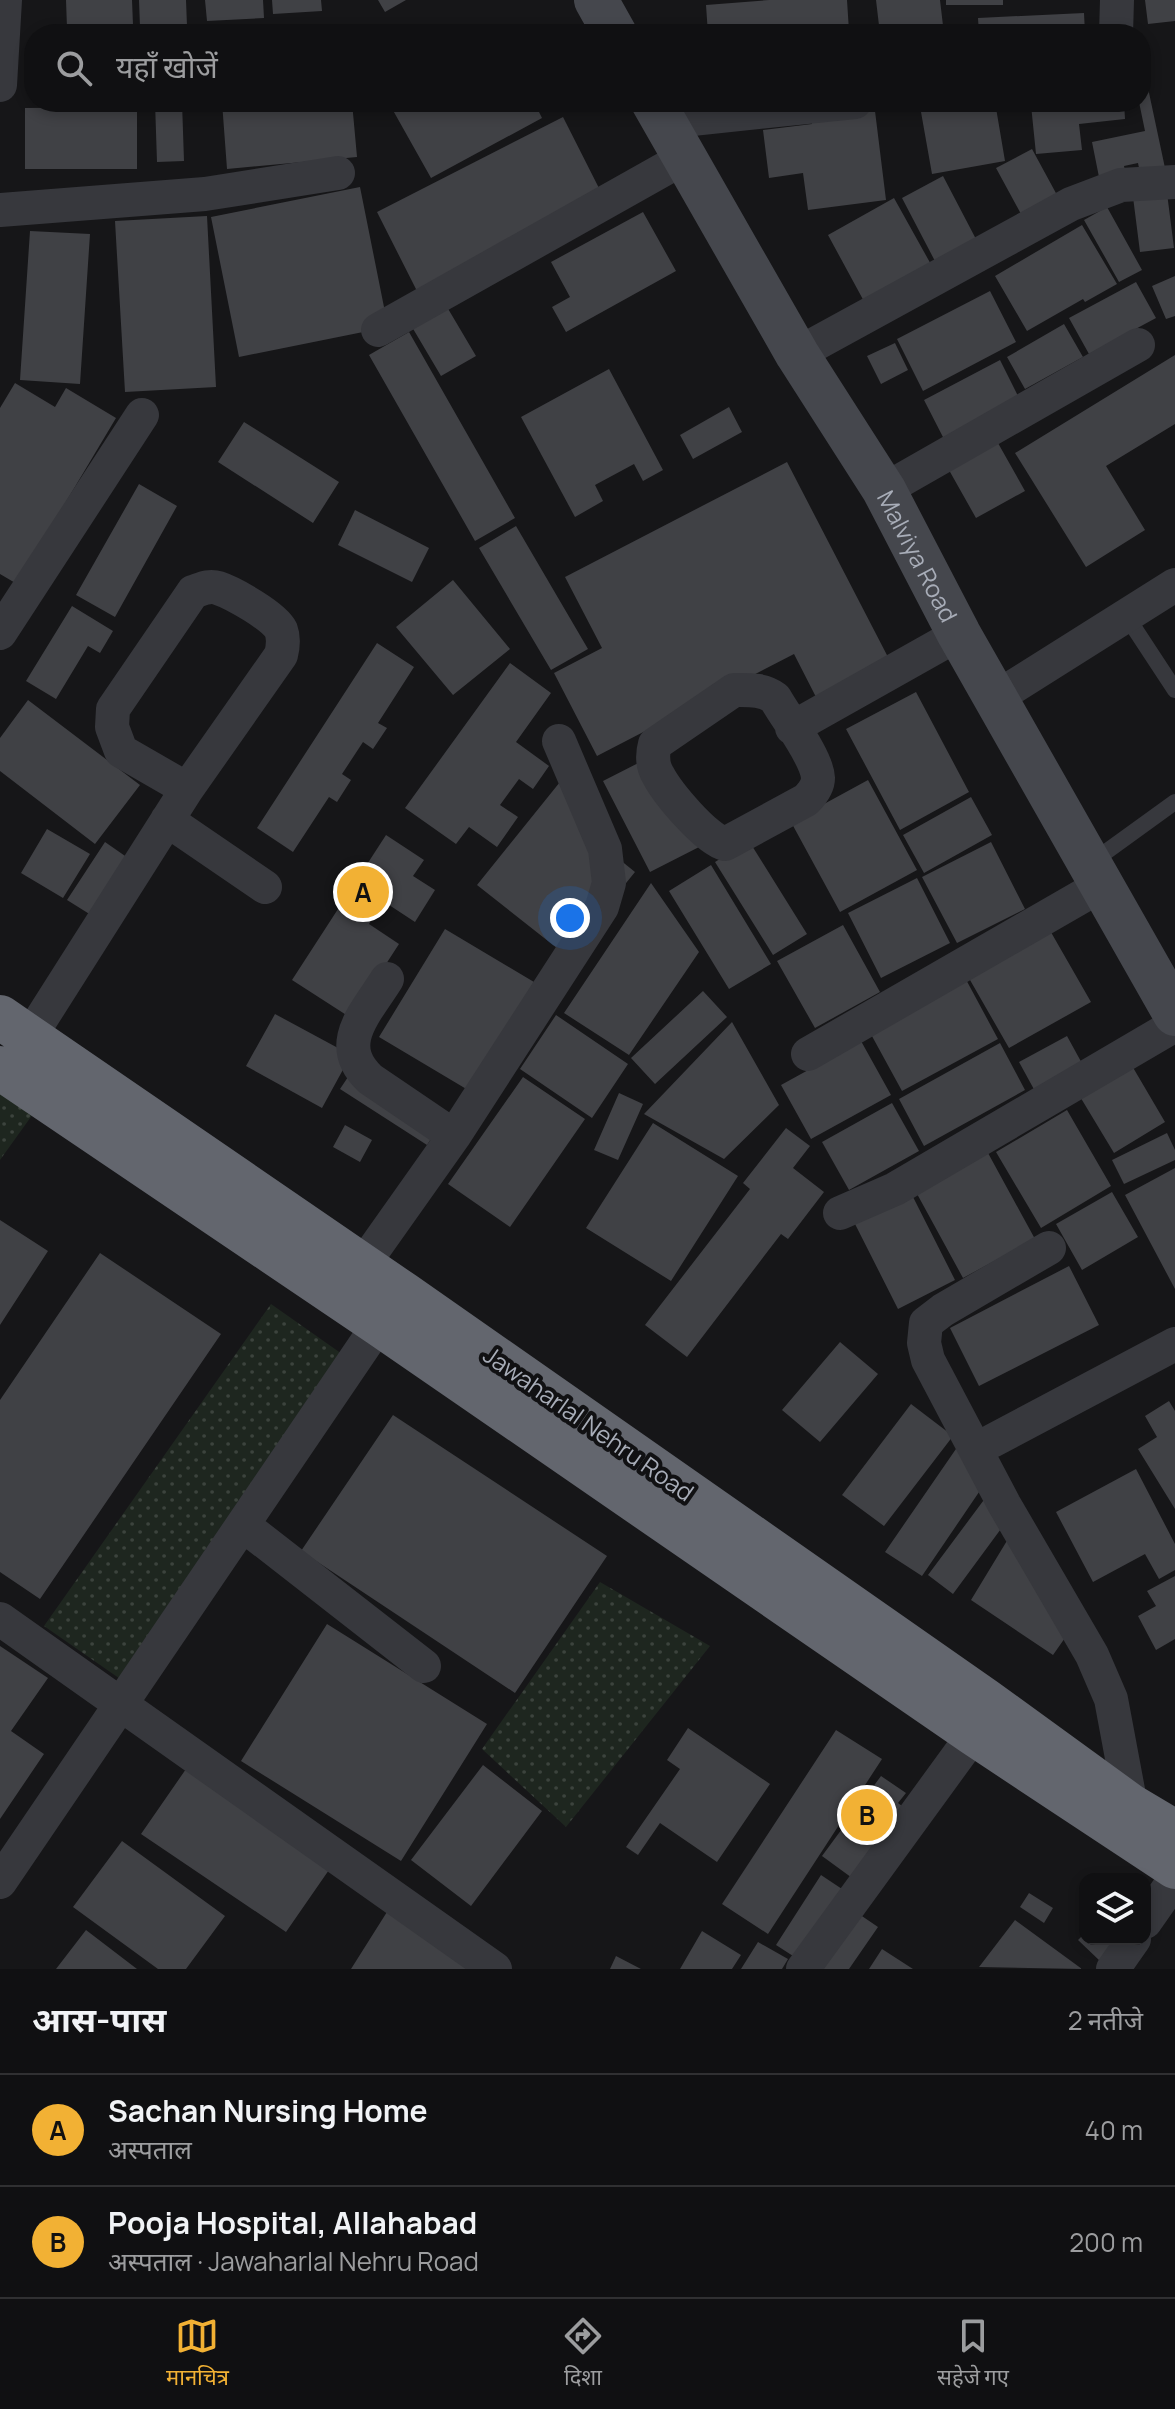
<!DOCTYPE html>
<html lang="hi">
<meta charset="utf-8">
<style>
body{margin:0;font-family:Manrope,"Noto Sans Devanagari",sans-serif;background:#1e1e20;color:#f1f3f6}
.controls{position:absolute;right:24px;bottom:24px;display:grid;overflow:hidden;border-radius:16px;box-shadow:0 4px 12px #0003}
.controls button{width:72px;height:72px;display:grid;place-items:center;padding:0;border:0;border-bottom:2px solid #303032;background:#101012;color:#f1f3f6;font:40px sans-serif}
.you{position:absolute;left:570px;top:918px;width:28px;height:28px;margin:-20px;border:6px solid #fff;border-radius:50%;background:#1a73e8;box-shadow:0 0 0 12px #1a73e833}
.badge{display:grid;place-items:center;width:52px;height:52px;border-radius:50%;background:#f2b134;color:#111;font-size:26px;font-weight:700}
.pin{position:absolute;translate:-50% -50%;border:4px solid #fff;box-shadow:0 2px 8px #0006}
.list{margin:0;padding:0;list-style:none}
h2{display:flex;justify-content:space-between;align-items:center;height:104px;margin:0;padding:0 32px;font-size:34px}
h2 small{font-size:26px;font-weight:400;color:#9c9d9f}
.list li{display:grid;grid-template-columns:52px 1fr auto;gap:24px;align-items:center;box-sizing:border-box;height:112px;padding:0 32px;border-top:2px solid #303032}
.list b{display:block;font-size:30px;white-space:nowrap}
.list p{margin:0;font-size:26px;white-space:nowrap;color:#9c9d9f}
.list em{font-size:26px;font-style:normal;color:#9c9d9f}
.icon{flex:none;width:44px;height:44px;fill:none;stroke:currentColor;stroke-width:2;stroke-linecap:round;stroke-linejoin:round}
.map{position:relative;flex:none;width:1175px;height:1969px;overflow:hidden}
.search{position:absolute;background:#101012;box-shadow:0 4px 12px #0003;left:24px;right:24px;top:24px;height:88px;display:flex;align-items:center;gap:20px;box-sizing:border-box;padding:0 28px;border-radius:32px;color:#9c9d9f;font-size:30px}
.sheet{height:328px;background:#101012}
nav{display:flex;justify-content:space-around;align-items:center;box-sizing:border-box;height:112px;border-top:2px solid #303032;background:#101012;font-size:22px;color:#9c9d9f}
nav a{display:grid;justify-items:center;gap:4px}
nav .on{color:#f2b134}
.map>svg:first-child{display:block}
.grass{fill:url(#grass-dots)}
.building{fill:#404145}
.lines{fill:none;stroke-linecap:round;stroke-linejoin:round}
.lane{stroke:#37383d;stroke-width:16}
.street{stroke:#37383d;stroke-width:34}
.secondary{stroke:#45474d;stroke-width:44}
.highway{stroke:#63666e;stroke-width:44}
.labels{text-anchor:middle;dominant-baseline:central;stroke-width:8;stroke-linejoin:round;paint-order:stroke}
.street-label{font-size:24px;fill:#a8adb8;stroke:#111113}
</style>
<div class="map">
<svg width="1175" height="1969" viewBox="0 0 1175 1969">
<defs>
<pattern id="grass-dots" width="8" height="8" patternUnits="userSpaceOnUse" patternTransform="scale(2)"><rect width="8" height="8" fill="#1e261f"/><path d="M2 2h.1M6 6h.1" fill="none" stroke="#3c433d" stroke-width="1.8" stroke-linecap="round"/></pattern>
</defs>
<rect width="100%" height="100%" fill="#161618"/>
<path class="grass" d="M0,1091l33,23 -33,46z
M271,1304l81,57 -226,322 -82,-57z
M600,1582l110,64 -144,181 -84,-78z"/>
<path class="building" d="M66,0h66l1,25 -66,3z
M139,0h47l1,26 -47,1z
M205,0h58l1,18 -57,3z
M272,0h49l1,11 -49,3z
M378,0h28l-21,12z
M769,0h78l2,31 -52,3h-89l-2,-29z
M876,0h64l4,34h-64z
M946,0h57v5h-57z
M1145,0h30v21l-27,3z
M1084,13l1,21h-106l-1,-16z
M309,24l1,10h-86l-1,-2z
M1148,88l17,80 -25,5 -2,-10 -14,3 3,15 -26,6 -9,-45 53,-11 -6,-29 2,-12z
M155,102h27l2,59 -27,1z
M222,102h130l5,55 -130,12z
M395,102h139l8,16 -111,60 -41,-73z
M978,102h17l10,59 -73,13 -11,-62z
M1058,102h66l1,17 -46,5 3,26 -46,4 -5,-49z
M137,107v62h-112v-61z
M875,111l11,89 -78,10 -5,-37 -34,5 -6,-48 49,-6 -1,-5z
M563,117l42,83 -186,95 -42,-83z
M1032,149l25,46 -36,19 -25,-46z
M943,176l34,65 -41,22 -34,-65z
M360,187l28,140 -149,30 -28,-140z
M1167,193l7,55 -34,4 -7,-55z
M894,198l39,70 -67,37 -38,-70z
M1107,207l35,63 -23,12 -35,-62z
M643,212l33,59 -110,61 -14,-25 18,-10 -19,-35z
M207,216l9,171 -91,5 -10,-171z
M1082,225l35,59 -32,18 -2,-3 -56,32 -32,-55z
M30,231l60,3 -10,150 -60,-4z
M1175,276v40l-9,3 -14,-33z
M1136,282l20,36 -67,36 -20,-36z
M990,291l26,51 -93,49 -26,-52z
M447,307l29,49 -35,20 -29,-49z
M1064,324l19,33 -58,32 -18,-32z
M409,332l106,186 -40,23 -106,-186z
M895,343l13,27 -27,14 -14,-28z
M1175,355v69l-69,42 39,64 -59,37 -71,-114z
M1000,360l21,42 -76,39 -21,-41z
M609,369l54,101 -20,11 -9,-17 -39,21 8,16 -28,16 -54,-100z
M15,383l40,24 11,-19 50,30 -99,166 -17,-10v-166z
M729,407l13,25 -49,27 -13,-24z
M244,422l95,60 -26,41 -95,-61z
M994,436l31,55 -49,27 -31,-55z
M787,462l102,197 -73,38 -22,-43 -197,102 -43,-83 48,-25 -37,-71z
M139,484l38,22 -62,111 -39,-22z
M355,510l74,38 -17,34 -74,-37z
M516,526l72,123 -37,21 -72,-122z
M453,580l57,69 -57,46 -57,-68z
M72,606l41,25 -13,22 -12,-7 -32,53 -30,-18z
M377,643l37,24 -36,56 9,5 -14,21 -10,-7 -21,32 9,6 -14,22 -8,-5 -36,55 -36,-24z
M510,663l41,30 -35,49 33,24 -16,23 -14,-10 -19,26 18,12 -21,30 -28,-20 -13,17 -51,-36z
M916,692l53,100 -69,38 -54,-101z
M28,700l112,85 -45,59 -95,-73v-33z
M656,754l47,91 -53,27 -47,-91z
M564,777l24,57 47,38 -68,84 -90,-71z
M868,780l49,90 -77,42 -49,-90z
M971,797l21,38 -68,38 -21,-38z
M47,829l43,25 -27,44 -42,-25z
M386,835l38,25 -11,16 22,14 -20,32 -32,-21 -14,23 30,20 -48,74 -59,-38z
M749,841l58,93 -34,21 -58,-93z
M105,842l23,16 -37,57 -24,-15z
M991,842l34,67 -68,34 -35,-66z
M711,865l60,99 -42,25 -60,-98z
M917,878l33,65 -69,35 -33,-65z
M651,883l48,69 -70,103 -65,-42z
M843,925l37,67 -65,36 -38,-67z
M1048,927l43,75 -82,46 -43,-75z
M445,929l89,53 -66,108 -89,-53z
M963,974l35,65 -96,52 -35,-64z
M703,991l24,26 -72,67 -24,-26z
M275,1014l76,41 -29,53 -76,-42z
M556,1015l72,49 -36,54 -72,-49z
M732,1022l47,83 -55,54 -80,-45z
M1067,1036l17,31 -48,26 -17,-31z
M861,1041l30,54 -80,44 -30,-54z
M1000,1043l25,47 -101,56 -25,-47z
M1128,1059l37,63 -51,31 -38,-63z
M358,1062l87,55 -18,28 -87,-56z
M523,1077l62,42 -75,108 -62,-43z
M619,1093l24,11 -25,56 -24,-10z
M892,1103l27,48 -70,39 -27,-48z
M1067,1110l44,76 -70,42 -45,-76z
M653,1123l85,53 -67,105 -85,-53z
M345,1125l27,15 -12,22 -27,-15z
M786,1128l24,18 -17,22 31,24 -36,47 -7,-5 -94,123 -42,-32 105,-136 -7,-6z
M1167,1133l8,17v10l-51,24 -12,-24z
M988,1153l47,86 -72,39 -47,-86z
M1175,1168v121l-50,-94z
M1112,1192l26,45 -56,33 -26,-46z
M911,1193l44,87 -57,29 -44,-87z
M0,1220l48,31 -48,74z
M100,1253l121,81 -181,265 -40,-27v-172z
M1069,1266l30,59 -120,61 -29,-58z
M840,1342l38,32 -58,68 -38,-32z
M1169,1401l6,10v98l-37,-60 19,-12 -12,-21z
M911,1404l42,32 -69,90 -42,-31z
M393,1415l214,141 -92,137 -214,-142z
M958,1446l36,24 -72,106 -37,-24z
M1136,1469l39,75v26l-16,9 -14,-25 -52,28 -37,-70z
M995,1485l25,18 -67,91 -25,-19z
M1022,1516l59,99 -28,40 -82,-55z
M1175,1576v63l-19,11 -18,-34 18,-10 -9,-15z
M327,1624l160,100 -86,137 -160,-100z
M0,1646l48,32 -37,53 33,23 -44,65z
M688,1728l82,56 -53,78 -57,-39 -22,32 -12,-8 54,-78 -13,-9z
M836,1730l46,29 -114,175 -46,-30z
M483,1765l59,46 -71,95 -60,-46z
M186,1769l145,98 -45,65 -145,-98z
M881,1776l25,17 -8,10 13,10 -52,70 -37,-27z
M122,1841l103,75 -39,53h-28l-85,-62z
M821,1875l30,20 -44,70 -31,-20z
M1029,1893l24,15 -9,15 -24,-16z
M392,1904l105,65h-146z
M856,1912l22,15 -29,42h-32z
M1015,1920l67,49 -103,-2z
M86,1930l51,39h-81z
M702,1931l39,24 -9,14h-52z
M1085,1933v6h19l9,9 -13,13 -22,-21z
M758,1942l30,17 -6,10h-41z
M882,1949l31,20h-44z
M616,1956l25,13h-31z"/>
<g class="lines">
<path class="lane" d="M1127,617l48,73
M1092,862l83,-60"/>
<path class="street" d="M1116,34l1,-34
M0,85l5,-85
M664,122l191,-20
M0,210l205,-16 133,-21
M378,330l306,-172
M797,354l274,-150 50,-19 54,-3
M884,490l254,-145
M0,633l142,-218
M734,690c15,0 29,-1 41,8 11,20 42,59 43,80 0,9 -6,16 -12,22l-81,44c-19,-5 -57,-50 -67,-69 -6,-10 -6,-20 -3,-31z
M997,697l178,-112
M792,728l167,-94
M167,820l98,67
M387,979c-21,34 -54,65 -17,100l84,57
M29,1038l158,-249 94,-134c2,-8 3,-17 0,-25 -7,-14 -48,-37 -63,-42 -9,-3 -16,1 -25,4l-80,117 -1,18 9,24 66,38
M808,1054l292,-168
M840,1213l55,-24 280,-164
M1049,1248l-106,62 -17,13 -2,20 4,17 76,144 88,151 19,44 20,107
M362,1266l92,-130 148,-229 7,-24 -4,-34 -46,-108
M992,1441l183,-97
M243,1525l181,141
M0,1619l495,350
M0,1882l379,-558
M1145,1922l30,-43
M803,1969l171,-235
M1113,1969l21,-30"/>
<g class="secondary">
<path d="M596,0l19,34"/>
<path id="s1" d="M653,102l144,252 87,136 75,144 216,380"/>
</g>
<path class="highway" d="M0,1017l404,277 581,406 146,106 44,26
M0,1068l379,256 595,410 201,133"/>
</g>
<g class="labels">
<g class="street-label">
<text stroke="none"><textPath href="#s1" startOffset="526">Malviya Road</textPath></text>
<text transform="translate(589 1423) rotate(35)">Jawaharlal Nehru Road</text>
</g>
</g>
</svg>
<div class="controls">
<button><svg class="icon" aria-label="layers" viewBox="0 0 24 24"><path d="M12 4l9 5-9 5-9-5zM3 14l9 5 9-5"/></svg></button>
</div>
<div class="you"></div>
<div class="pin badge" style="left:363px;top:892px">A</div>
<div class="pin badge" style="left:867px;top:1815px">B</div>
<div class="search"><svg class="icon" aria-label="search" viewBox="0 0 24 24"><circle cx="10" cy="10" r="6"/><path d="M15 15l6 6"/></svg>यहाँ खोजें</div>
</div>
<section class="sheet">
<h2>आस-पास<small>2 नतीजे</small></h2>
<ul class="list">
<li><span class="badge">A</span><div><b>Sachan Nursing Home</b><p>अस्पताल</p></div><em>40 m</em></li>
<li><span class="badge">B</span><div><b>Pooja Hospital, Allahabad</b><p>अस्पताल · Jawaharlal Nehru Road</p></div><em>200 m</em></li>
</ul>
</section>
<nav>
<a class="on"><svg class="icon" aria-label="map" viewBox="0 0 24 24"><path d="M3 6l6-2 6 2 6-2v14l-6 2-6-2-6 2zM9 4v14M15 6v14"/></svg>मानचित्र</a>
<a><svg class="icon" aria-label="directions" viewBox="0 0 24 24"><path d="M12 3l9 9-9 9-9-9zM9 14v-3h6M13 9l2 2-2 2"/></svg>दिशा</a>
<a><svg class="icon" aria-label="saved" viewBox="0 0 24 24"><path d="M7 4h10v16l-5-4-5 4z"/></svg>सहेजे गए</a>
</nav>
